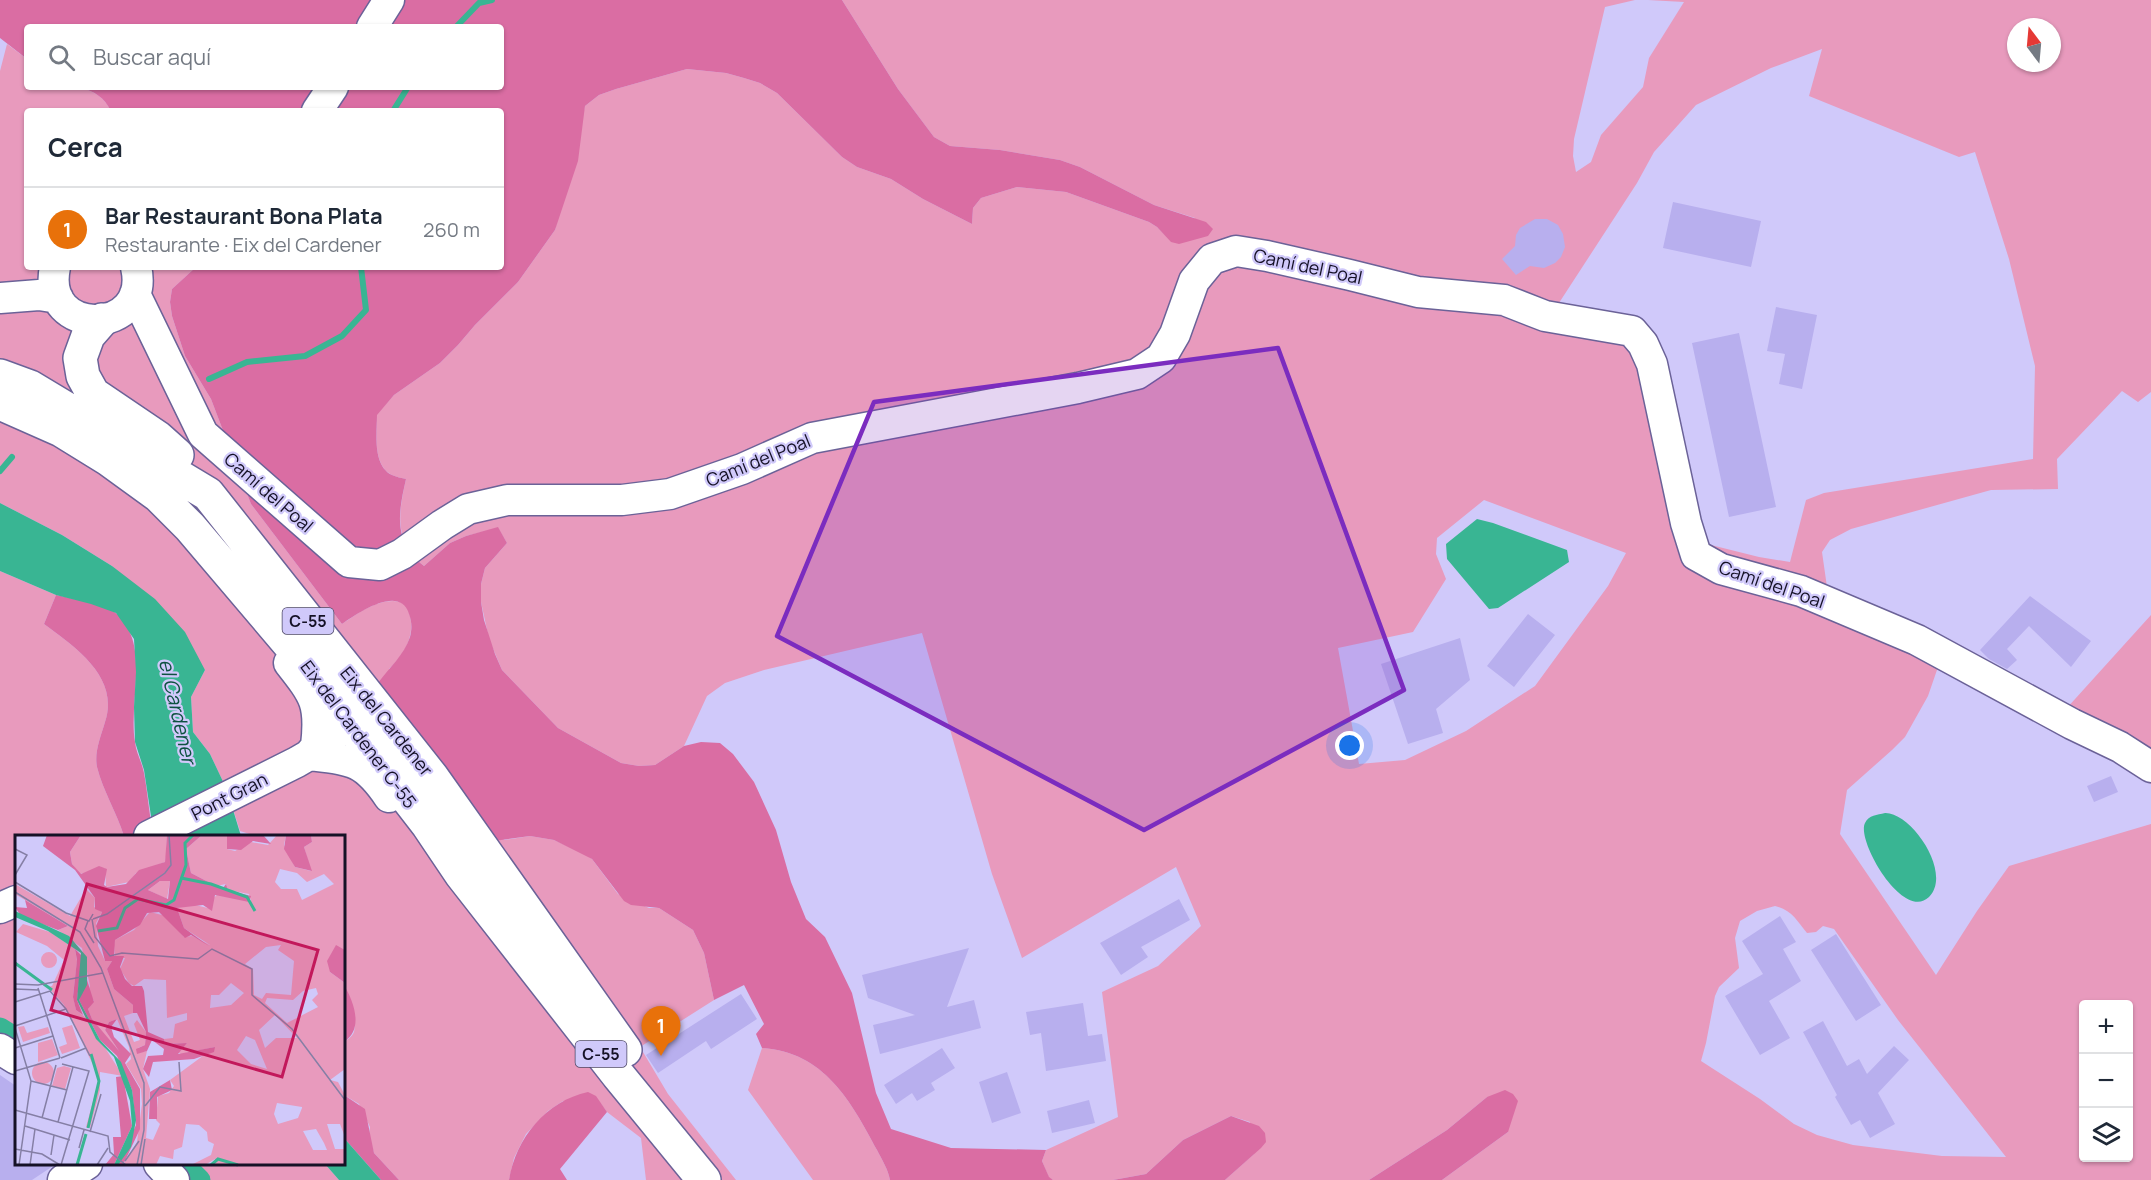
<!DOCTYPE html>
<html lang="es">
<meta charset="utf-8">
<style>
body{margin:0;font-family:Manrope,sans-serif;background:#f6f6f7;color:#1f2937}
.controls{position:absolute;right:18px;bottom:18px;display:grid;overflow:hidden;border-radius:6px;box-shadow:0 2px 4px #0004}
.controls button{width:54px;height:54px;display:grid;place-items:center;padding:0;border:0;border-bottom:2px solid #e0e1e3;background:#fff;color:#1f2937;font:30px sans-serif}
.compass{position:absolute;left:2007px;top:18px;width:54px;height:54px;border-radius:50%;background:#fff;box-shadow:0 2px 4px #0004;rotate:344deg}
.you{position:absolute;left:1350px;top:746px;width:21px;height:21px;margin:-15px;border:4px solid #fff;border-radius:50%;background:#1a73e8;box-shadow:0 0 0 9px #1a73e833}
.badge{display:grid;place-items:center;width:39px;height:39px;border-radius:50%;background:#b45309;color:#fff;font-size:20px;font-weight:700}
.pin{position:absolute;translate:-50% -50px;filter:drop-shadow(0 2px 3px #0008)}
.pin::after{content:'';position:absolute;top:32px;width:21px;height:18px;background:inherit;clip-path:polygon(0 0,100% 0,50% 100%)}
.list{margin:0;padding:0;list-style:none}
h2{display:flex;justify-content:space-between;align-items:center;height:78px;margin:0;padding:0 24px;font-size:26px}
h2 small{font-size:20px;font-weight:400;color:#747a83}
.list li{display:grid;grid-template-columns:39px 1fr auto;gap:18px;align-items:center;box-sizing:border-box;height:84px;padding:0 24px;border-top:2px solid #e0e1e3}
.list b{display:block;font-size:22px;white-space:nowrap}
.list p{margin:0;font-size:20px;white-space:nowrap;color:#747a83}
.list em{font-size:20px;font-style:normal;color:#747a83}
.icon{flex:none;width:33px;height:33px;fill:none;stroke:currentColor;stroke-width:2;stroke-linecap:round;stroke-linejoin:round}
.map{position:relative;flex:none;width:2151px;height:1180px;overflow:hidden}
.search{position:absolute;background:#fff;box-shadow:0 2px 4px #0004;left:24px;top:24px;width:480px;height:66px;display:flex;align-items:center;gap:15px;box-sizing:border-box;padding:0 21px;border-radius:6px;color:#747a83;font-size:22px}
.panel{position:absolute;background:#fff;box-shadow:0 2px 4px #0004;left:24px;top:108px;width:480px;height:162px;border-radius:6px}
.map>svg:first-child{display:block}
.green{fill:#e89abd;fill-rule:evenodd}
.forest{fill:#da6da3}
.water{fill:#39b593}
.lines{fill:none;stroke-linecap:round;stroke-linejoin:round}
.stream{stroke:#39b593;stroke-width:6}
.canal{stroke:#39b593;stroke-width:21}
.building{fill:#b8afee}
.minor-casing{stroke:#6b6298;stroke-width:33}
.major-casing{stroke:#6b6298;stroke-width:36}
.minor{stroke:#fff;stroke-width:30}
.major{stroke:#fff;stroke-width:33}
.marked{fill:#7b2cbf;fill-opacity:0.2;stroke:#7b2cbf;stroke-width:4.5;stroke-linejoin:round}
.labels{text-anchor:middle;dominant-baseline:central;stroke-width:4.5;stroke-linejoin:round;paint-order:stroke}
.shield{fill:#d0c9fa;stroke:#4d4866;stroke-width:1.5}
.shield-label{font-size:16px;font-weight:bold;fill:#151126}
.street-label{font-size:18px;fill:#151126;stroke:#d0c9fa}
.water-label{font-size:20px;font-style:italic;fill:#0d5240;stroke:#d0c9fa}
.inset-river{fill:none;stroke:#39b593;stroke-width:3}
.inset-road{fill:none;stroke:#857fa5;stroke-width:1.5}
.view{fill:#c2185b;fill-opacity:0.15;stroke:#c2185b;stroke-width:3}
.inset-edge{fill:none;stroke:#151126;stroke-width:3}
</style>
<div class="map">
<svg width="2151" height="1180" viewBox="0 0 2151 1180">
<rect width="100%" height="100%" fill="#d0c9fa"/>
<path class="green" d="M842,0h793l-30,7 -31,132 -1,17 3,16 15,-10 10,-27 42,-48 6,-29 35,-56 -36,-2h503v392l-13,10 -16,-11 -65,68 1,30 -67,1 -140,39 -21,11 -8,12 5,35 239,122 85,-94v169l-64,-39 -149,-78 -10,29 -23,41 -13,13 -45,40 -7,44 96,141 41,-64 32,-45 142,-42v356h-709l66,-48 -21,-35 -40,33 -78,50h-144l29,-26 -4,-32 -19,-6 -48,24 -37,34 -33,6h-60l-4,-2 -7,-17 4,-11 72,-33 -16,-125 56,-26 43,-40 -25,-59 -154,91 -30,-84 -70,-241 -158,37 -39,13 -18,13 -23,50 -29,19 -16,1 -18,-3 -63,-35 -56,-58 -13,-31 -8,-37v-18l4,-16 22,-25 -9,-15 -32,8 -16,7 -26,23c-30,-26 -26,-51 -18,-87 -4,-1 -10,-2 -14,-4 -20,-10 -15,-43 -15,-61l17,-19 46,-32 18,-18 17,-20 43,-43 37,-52 30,-124 14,-11 17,-6 71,-20 39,4 18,5 16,5 17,10 65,64 15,10 34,12 32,20 49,25 1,-16 8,-10 36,-11 49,5 83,30 8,5 14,14 24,-23 -41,-13 -74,-38 -20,-7 -60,-10 -50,-4 -16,-9 -36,-48zM2016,27h36v36h-36zM1822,49l-13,47 150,61 16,-5 34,107 26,107 -2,93 -209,34 -18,7 -16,62 -31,-5 -52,-13 -40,-165 -28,-59 -82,-14 80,-123 17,-31 42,-47 75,-37zM1484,500l142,53 -18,33 -73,100 -69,45 -61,29 -46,4 -21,-116 75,-16 33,-53 -10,-25 1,-16zM1775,906c17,4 22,15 32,27l9,-1 7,-6 11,3 64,91 108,137 -64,-1 -89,-11 -36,-10 -23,-11 -34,-25 -59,-38 5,-18 9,-47 4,-9 20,-19 -4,-30 5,-17 17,-10zM2084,1004h44v154h-44z
M7,44l20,15v28c29,0 69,-8 84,24h-84v156h169l-24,22 -2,13 2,14 13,40 26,43 40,105 91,120c15,-10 32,-23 51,-23 7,0 13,3 15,9 9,22 -2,43 -19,59l115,171 26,-4 24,4 31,14 7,5 26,35 31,14h10l34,22 11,23 10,47 -74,47 28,47 68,86h-90l-5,-42 -34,-26 -6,-8 -38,-3 -15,10 -22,23 -12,24 -5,22h-110l-25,-27 -5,-17 1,-9 -11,-23 -15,-9v-53c3,-2 8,-5 10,-10 3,-11 -5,-37 -10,-47v-149h-88l-16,-5 -13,-41 -17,-36 -17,-22 -2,-35 14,-27 -93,-104 -50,-31 -62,-32v-432z
M0,571l56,24 -12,29c31,23 76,53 61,98 -4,14 -11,30 -8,45 6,24 20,46 27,69h-108v209l-16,-10z
M762,1048c62,4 89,53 115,102 5,10 11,19 13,30h-77l-65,-90z
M177,1164h148l14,16h-147z"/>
<path class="forest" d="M0,0h842l56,89 36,48 16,9 50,4 60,10 20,7 74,38 52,17 7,7 -5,7 -29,8 -8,-2 -14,-15 -8,-5 -83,-30 -49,-5 -36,11 -8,10 -1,16 -49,-25 -32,-20 -34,-12 -15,-10 -65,-64 -17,-10 -16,-5 -18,-5 -39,-4 -71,20 -17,6 -14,11 -7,55 -23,69 -37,52 -43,43 -17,20 -18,18 -46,32 -17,20c0,17 -5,50 15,60 4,2 10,3 14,4 -8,35 -13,62 18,87l26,-23 16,-7 32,-9 9,16 -22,25 -4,16v18l3,18 11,34 7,16 56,58 63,35 18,3 16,-1 29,-19 17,-4 19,1 13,11 21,28 22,48 15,52 15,37 19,18 27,56 24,100 15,36 60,19 95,2 -4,11 7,16 4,3h-163c-2,-11 -8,-20 -13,-30 -26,-49 -53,-98 -115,-102l-6,-14 8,-10 -20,-39 -30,15 -10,-47 -11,-23 -34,-22 -28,-3 -7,-4 -32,-42 -38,-19 -24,-4 -36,5 -116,-158c11,-15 26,-28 32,-46 2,-8 2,-15 -1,-23 -9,-30 -51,-1 -67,10l-91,-120 -40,-105 -26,-43 -13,-40 -2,-14 2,-13 24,-22h305v-156h-390c-7,-14 -16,-19 -31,-24h421v-60h-474v32l-27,-21z
M56,595c14,3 51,10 61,19 34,32 11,87 18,128 1,11 7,20 9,31 4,21 5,43 10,63h-30c-7,-23 -21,-45 -27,-69 -3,-15 4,-31 8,-45 15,-45 -30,-75 -61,-98z
M344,985c10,17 20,44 0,57z
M1505,1090l8,4 5,7 -10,31 -66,48h-73l78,-50 40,-33z
M588,1092l8,4 11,16 -47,57 7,11h-58c7,-42 37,-79 79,-88z
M344,1095l21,14 9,44 25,27h-18l-37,-42z
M1231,1116l28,10 6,7 1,9 -5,6 -36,32h-112l33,-6 37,-34z"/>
<path class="water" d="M0,503l62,32 50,31 43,33 30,33 20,38 -14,27 2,35 17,22 17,36 14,46h-87l-10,-66 -9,-28 -1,-35 2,-35 -2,-33 -18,-26 -25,-9 -35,-9 -56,-24z
M1477,519l16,4 74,27 2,12 -71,46 -9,1 -42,-50 -1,-15z
M1885,813c26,-1 68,60 44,84 -26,25 -73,-57 -64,-74 4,-8 12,-8 20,-10z
M344,1138l37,42h-42l-14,-16h19z"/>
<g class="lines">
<path class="stream" d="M456,27l23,-24 13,-3
M393,111l15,-24
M209,379l38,-17 58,-6 37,-20 24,-26 -5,-43
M0,471l12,-14"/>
<path class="canal" d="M0,1028l16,10
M184,1164l16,16"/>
</g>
<path class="building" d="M1673,202l88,19 -10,46 -88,-19z
M1535,219h12l11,6 5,9 2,13 -4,10 -6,6 -11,5 -14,-2 -14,9 -14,-16 13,-13 1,-11 4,-7z
M1776,307l41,8 -15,74 -23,-5 6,-30 -18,-3z
M1739,333l37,174 -47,10 -37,-174z
M2030,596l61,45 -20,26 -42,-41 -22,23 10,11 -10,9 -18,-10 -9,-9z
M1528,614l27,21 -41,52 -27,-21z
M1460,638l10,42 -34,29 7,24 -35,11 -27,-80z
M2111,776l7,16 -24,10 -7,-16z
M1179,899l11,21 -49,27 7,10 -27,18 -21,-32z
M1780,916l16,26 -13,7 18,32 -32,20 21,37 -30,17 -35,-59 38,-22 -21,-33z
M1836,934l45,71 -25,16 -45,-71z
M969,948l-22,59 27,-7 7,28 -101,26 -7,-29 42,-10 -47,-17 -6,-23z
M741,994l16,25 -46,30 -5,-8 -48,32 -12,-18z
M1083,1003l5,33 14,-2 4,27 -60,10 -5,-38 -11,2 -4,-23z
M1823,1021l24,45 12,-7 8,15 27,-28 15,14 -31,33 17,31 -25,14 -10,-18 -9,5 -16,-28 2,-2 -34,-63z
M942,1048l13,20 -24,15 4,7 -18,11 -5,-8 -16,11 -12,-19z
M1007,1072l14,41 -29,10 -13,-41z
M0,1075l16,11v78h40l-24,16h-32z
M1089,1100l6,23 -43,10 -5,-22z"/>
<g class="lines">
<defs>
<path id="minor" d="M372,27l17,-27
M317,111l16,-24
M55,267c-15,72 97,69 81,0
M135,294l68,140 146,128 31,3 22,-11 40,-29 26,-16 39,-9h115l48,-6 72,-25 70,-31 266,-50 59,-14 24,-16 14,-24 19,-53 18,-22 24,-8 31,5 83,19 68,17 86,8 41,16 87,15 11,13 9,20 34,159 10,32 25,14 80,22 116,49 155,84 48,23 31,20
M0,298l39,-3 19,3
M289,663c26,33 32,41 27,83
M309,755c43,5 55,5 80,42
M149,836l148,-74 12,-7 16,-19 10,-4 18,-4 22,9
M0,908l16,-7
M0,1049l16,10
M159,1164l15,16
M63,1180l24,-16"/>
<path id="major" d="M102,320l-14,16 -8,22 3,18 10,18 65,44 19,17
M0,376l30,11 178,107 224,283 193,273
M0,403l61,27 47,29 51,37 31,31 140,165 23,36 75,97 33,49 157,201 86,105"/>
</defs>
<use href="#minor" class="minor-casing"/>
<use href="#major" class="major-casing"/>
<use href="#minor" class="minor"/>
<use href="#major" class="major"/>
</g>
<path class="marked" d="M1278,348l126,342 -260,140 -367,-194 97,-234z"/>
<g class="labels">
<g class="shield">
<rect x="282.5" y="608" width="51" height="26" rx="4.5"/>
<rect x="575.5" y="1041" width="51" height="26" rx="4.5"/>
</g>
<g class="shield-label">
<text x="308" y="621">C-55</text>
<text x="601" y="1054">C-55</text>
</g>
<g class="street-label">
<text transform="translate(1308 266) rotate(12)">Camí del Poal</text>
<text transform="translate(758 460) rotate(-22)">Camí del Poal</text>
<text transform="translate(269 492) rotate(41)">Camí del Poal</text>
<text transform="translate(1772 584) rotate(19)">Camí del Poal</text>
<text transform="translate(387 721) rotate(51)">Eix del Cardener</text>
<text transform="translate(359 734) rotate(53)">Eix del Cardener C-55</text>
<text transform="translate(229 796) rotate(-27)">Pont Gran</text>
</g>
<g class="water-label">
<text transform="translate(178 711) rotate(77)">el Cardener</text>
</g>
</g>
<g transform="translate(15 835)">
<rect width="330" height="330" fill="#d0c9fa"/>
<path d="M66,0h86l-1,21 -1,6 -29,11 -7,9 -23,5 -1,-19 -25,6 -8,-10 -2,-12zM187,0h40l-13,1 -2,13 8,2 16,-9 17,3 9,-10h9l-2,10 11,22 16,4 -7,-24 8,-5 -1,-7h34v115l-9,-4 -6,26 15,11v86l-15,11 8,2 7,13v42l-5,-13h-13l8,25h10v16h-132l2,-6 -10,6h-14l20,-10 3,-11 -6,-3 -1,-9 -8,-7 -13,-1 -4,23 -8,3 -1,9 -13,-3 -4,9h-33l14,-23 5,-38 -1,-15 -15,-25 5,-5 -2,-12 -12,-28 -8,3 -4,8 14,21 -17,-15 -10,-17 -4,-10 6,-8 -6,-9 2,-6 -8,-38 -24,-18 10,-4 -53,-32v-10l55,32 16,-27 9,9 -1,9 8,5 -6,11 2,23 7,15h7l-5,8 7,20 19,16v8l-9,3 10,26 6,-2 -6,-16 3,-4 9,12 -1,13 -7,3 -1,5 10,-2 -4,18 7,20 -4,49 7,2 7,-16 -4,-4 2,-24 11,-3 5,-7 -4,-6 45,-33 -34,7 -3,-2 9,-9 -22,1 -1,-5 9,-1 2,-14 12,-4v-7l-20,5 -1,-38 -22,-1 -10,7 -5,-3 -9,-14 5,-11h-10l-1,-13 1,-5 19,-10 16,-18 16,4 18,21 8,-1 18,9 -26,-17 -7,-20 14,-4 21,5 -1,-9 6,-5 34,6 -2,-7 -21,-4 -2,-6 -10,2 -25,-13 -5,-24zM265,34l17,4 10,9 17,-8 10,10 -32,16 -5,-11h-16l-6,-7zM266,110l-3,5 16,11 -3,34 -25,-2 -4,6 -8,-4 -1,-26 -8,-5 21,-17zM216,148l13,10 -13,12 -21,3 1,-13h8zM301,153l2,6 -6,6 6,7 -31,16 -22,-20 2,-5 26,2 10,-9zM260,180l22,23h-21l-11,10 -6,-18zM231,201l9,4 12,29 -16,-5 -14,-14zM262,268l25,4v1l-4,10 -20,6 -4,-10zM301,294l8,14 3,7h-14l-10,-19zM145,46h10l-3,18 -19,-9zM8,89l27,8 25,17 2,12 -4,35 3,14 10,8 37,58 -23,-4v18l-10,38 -4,-1 12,-44 -2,-12 -32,-66 -16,-18 4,-1 12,-26 -17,-14 -31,-14zM26 125a8 8 0 1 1 16 0a8 8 0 1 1-16 0ZM57,190l8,23 -18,6 -3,-7 8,-3 -5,-16zM9,191l3,7 21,-6 2,6 -27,9 -5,-15zM37,204l6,16 -20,7v-19zM17 238a11 11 0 1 1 22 0a11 11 0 1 1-22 0ZM49,231l7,2 -6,21 -13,-3 5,-18z" fill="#e89abd" fill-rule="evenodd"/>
<path d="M32,0h34l-11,17 2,12 9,10 18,-8 8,3 -3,16 3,2 19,-3 13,-14 26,-8 2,-27h35l-16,14 5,24 25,13 7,2 3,-4 2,6 23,6 -2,6 -34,-7 -3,16 -9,-6 -26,3 7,20 25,18 -18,-11 -6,3 -26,-26 -12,1 -7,12 -25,15 -1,16h10l-4,11 5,12 7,7h10l2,5 4,41 16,7 1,5 22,-1 -9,11 37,-7 -1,5 -20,7 -41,3 -4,15 -6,-8 5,-13 15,-1 1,-6 -12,-9 -5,11 -10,3 -1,-5 9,-4 1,-13 -9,-19h-4v-8l-19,-16 -7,-20 5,-8h-7l-9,-35 6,-14 -7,-3v-11l-20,-28 -32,-24zM145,46h10l-2,18 -20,-9zM248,0l8,9 -18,-3 -12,9 -14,-1v-13zM271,0h25l1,7 -8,5 8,24 -17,-4 -11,-18zM10,65l43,26 -10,4 -37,-14 -6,-9 12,1zM321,110l9,5v33l-15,-11 -3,-11zM60,114l7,7 -5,44 6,15 -7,-5 -3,-13 4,-37zM72,145l7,22 -6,7 4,10 27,32 -14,-21 4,-8 8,-3 -6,8 3,10 17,17 -6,9 15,26v40l-17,36h-5l18,-40 -4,-35 -15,-34 -17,-16 -21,-40zM108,241l9,50 -18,39h-9l9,-11 -1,-17h8l-5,-60zM155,245l2,10 -15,7v22h-8l1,-27z" fill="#da6da3" fill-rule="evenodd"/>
<path d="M0,76l54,25 18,21v28l-8,15 21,40 21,22 11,28 4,30 -5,27 -13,18h-4l18,-39 -2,-25 -16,-44 -18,-18 -19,-39 4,-47 -33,-22 -33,-14z" fill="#39b593"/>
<path class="inset-river" d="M166,43l30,6 36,13 8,14M83,96l19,-3 8,-20 13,-9 28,6 8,-5 12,-35 -1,-22 8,-8M0,128l37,27M73,293l11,-47 -8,-27M62,330l9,-31M196,330l7,-6 20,6"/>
<path class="inset-road" d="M0,14l12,6 -12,20M0,47l51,31 23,8 4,-7M0,57l65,40 21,36 43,115v47l-7,35M77,84l3,18 15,19 12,-3 76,6 14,-10 40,20v26l40,34 53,71M78,84l14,-5 58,-41 6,-8 -2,-30M73,86l-3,8 9,14M0,149l23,1 65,-12M23,153l22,70M0,154l24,1M0,167l35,-11 16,18 24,47M0,191l51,-17M0,193l16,53 -12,84M0,213l38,-12M46,223l25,-10M0,236l45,-13M16,246l36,9M130,271l15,-19 21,4 -2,-29M0,275l93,26 2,16 16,13M27,283l14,-53M43,287l15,-55M10,291l45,14M75,297l11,-38M64,313l5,-18M0,314l27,5 18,11M36,320l3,-20M110,326l14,-20M15,330l5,-36M46,330l28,-94 -27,-7M82,330l11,-17M126,330l4,-26"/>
<path class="view" d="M72,49l231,66 -36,127 -231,-67z"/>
<rect width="330" height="330" class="inset-edge"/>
</g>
</svg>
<div class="controls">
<button>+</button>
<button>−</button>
<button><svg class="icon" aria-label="layers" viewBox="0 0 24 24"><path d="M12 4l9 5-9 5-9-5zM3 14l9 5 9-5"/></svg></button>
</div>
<svg class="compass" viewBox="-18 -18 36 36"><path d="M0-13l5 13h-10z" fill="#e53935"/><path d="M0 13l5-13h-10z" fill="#747a83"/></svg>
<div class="you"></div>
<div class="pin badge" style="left:661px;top:1056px;background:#e8710a">1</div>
<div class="search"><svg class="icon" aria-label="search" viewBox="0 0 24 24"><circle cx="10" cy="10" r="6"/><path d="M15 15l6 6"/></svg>Buscar aquí</div>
<section class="panel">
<h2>Cerca<small></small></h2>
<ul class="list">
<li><span class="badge" style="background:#e8710a">1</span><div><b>Bar Restaurant Bona Plata</b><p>Restaurante · Eix del Cardener</p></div><em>260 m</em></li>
</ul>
</section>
</div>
